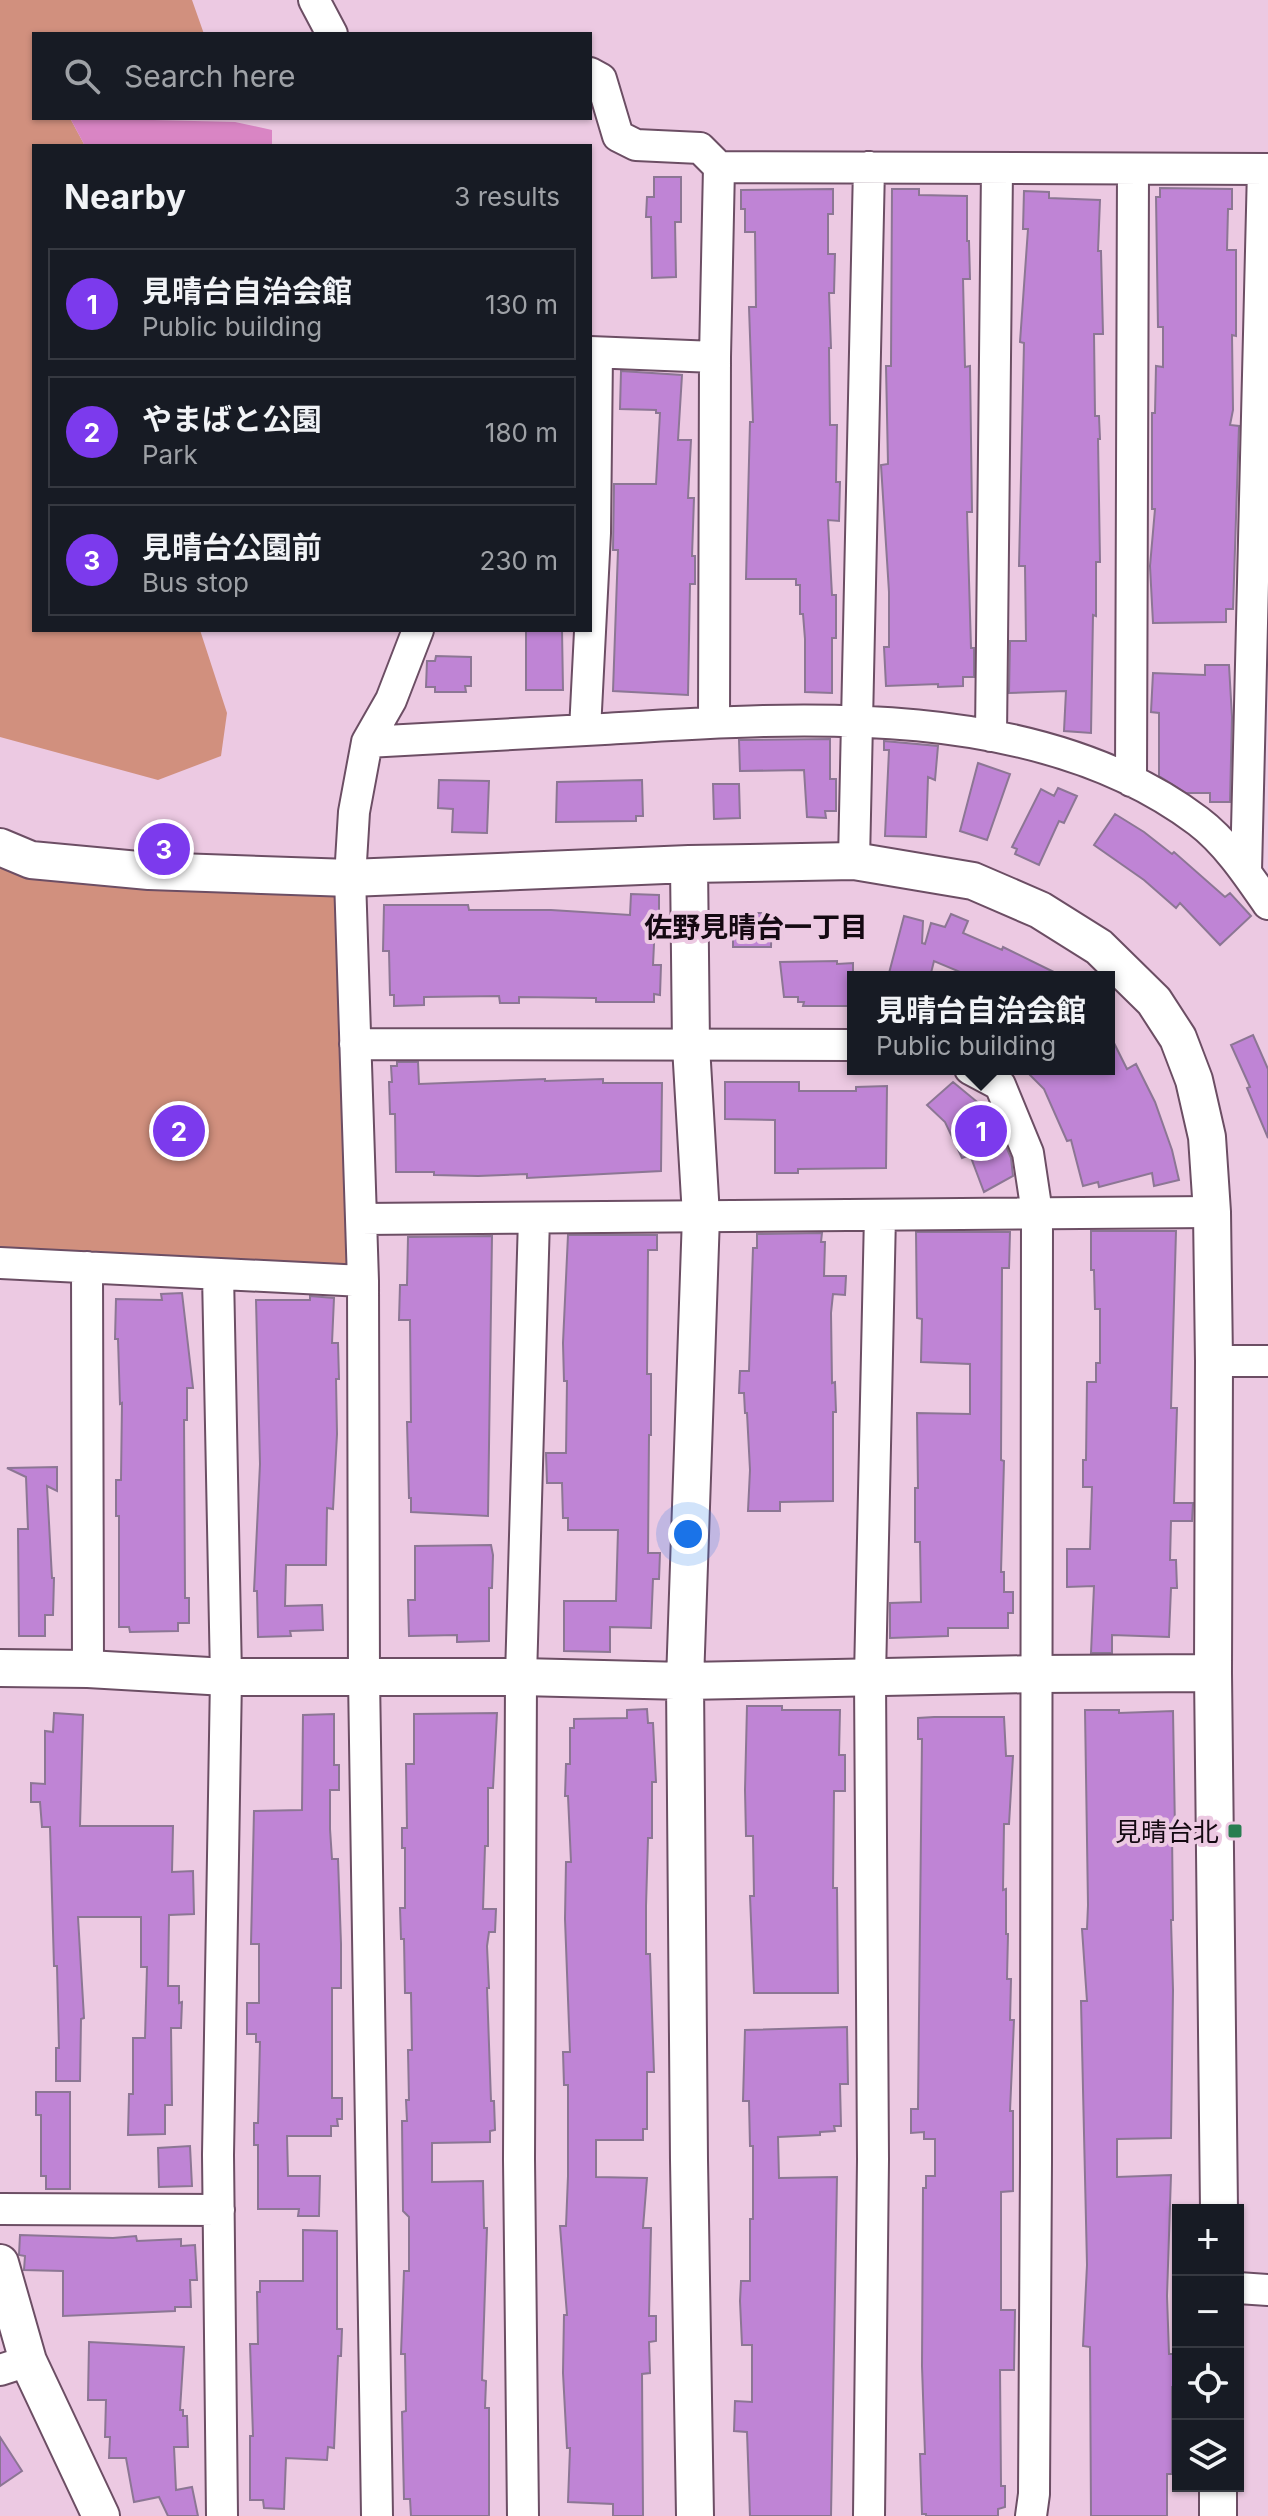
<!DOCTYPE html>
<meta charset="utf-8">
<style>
body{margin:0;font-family:Inter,"Noto Sans JP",sans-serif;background:#242831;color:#f1f3f6}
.controls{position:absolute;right:24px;bottom:24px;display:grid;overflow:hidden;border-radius:0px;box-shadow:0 2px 6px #0004}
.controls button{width:72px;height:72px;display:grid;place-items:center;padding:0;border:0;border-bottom:2px solid #363941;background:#171b24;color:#f1f3f6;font:40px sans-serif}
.you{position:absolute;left:688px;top:1534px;width:28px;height:28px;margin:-20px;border:6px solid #fff;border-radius:50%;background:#1a73e8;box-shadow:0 0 0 12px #1a73e833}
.badge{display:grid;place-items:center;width:52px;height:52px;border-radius:50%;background:#7c3aed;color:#fff;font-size:26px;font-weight:700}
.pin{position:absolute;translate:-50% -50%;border:4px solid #fff;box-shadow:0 2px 8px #0006}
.popup{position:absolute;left:847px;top:971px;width:268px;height:104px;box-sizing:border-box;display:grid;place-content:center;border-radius:0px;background:#171b24;filter:drop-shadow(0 2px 6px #0005);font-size:26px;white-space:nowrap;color:#9ea1a6}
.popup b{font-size:30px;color:#f1f3f6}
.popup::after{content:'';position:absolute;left:50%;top:100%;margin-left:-16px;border:16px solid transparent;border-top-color:#171b24}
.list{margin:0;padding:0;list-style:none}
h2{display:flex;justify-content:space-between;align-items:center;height:104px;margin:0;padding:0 32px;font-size:34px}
h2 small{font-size:26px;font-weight:400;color:#9ea1a6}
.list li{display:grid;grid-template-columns:52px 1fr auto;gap:24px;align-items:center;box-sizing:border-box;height:112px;margin:0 16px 16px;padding:0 16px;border:2px solid #363941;border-radius:0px}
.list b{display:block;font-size:30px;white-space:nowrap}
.list p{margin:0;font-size:26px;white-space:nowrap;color:#9ea1a6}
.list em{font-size:26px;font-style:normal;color:#9ea1a6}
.icon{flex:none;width:44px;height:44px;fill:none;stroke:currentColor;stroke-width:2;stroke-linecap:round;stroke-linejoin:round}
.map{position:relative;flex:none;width:1268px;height:2516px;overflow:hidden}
.search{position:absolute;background:#171b24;box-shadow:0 2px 6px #0004;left:32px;top:32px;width:560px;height:88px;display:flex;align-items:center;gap:20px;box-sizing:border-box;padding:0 28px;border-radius:0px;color:#9ea1a6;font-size:30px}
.panel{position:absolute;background:#171b24;box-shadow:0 2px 6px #0004;left:32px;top:144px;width:560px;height:488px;border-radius:0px}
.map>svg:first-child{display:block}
.green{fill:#d1907e}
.water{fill:#d985c4}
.building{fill:#bf84d5;stroke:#8c7694;stroke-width:2}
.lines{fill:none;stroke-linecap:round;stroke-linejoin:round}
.minor-casing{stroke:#6c4e64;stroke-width:34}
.tertiary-casing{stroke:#6c4e64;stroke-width:40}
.minor{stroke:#fff;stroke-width:30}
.tertiary{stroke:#fff;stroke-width:36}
.poi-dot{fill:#287d51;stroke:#ecc9e2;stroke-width:3}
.labels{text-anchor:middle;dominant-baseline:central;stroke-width:8;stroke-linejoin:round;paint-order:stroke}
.poi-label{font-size:26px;fill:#140912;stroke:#ecc9e2;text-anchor:end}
.neighbourhood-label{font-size:28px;font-weight:bold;fill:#140912;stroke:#ecc9e2}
</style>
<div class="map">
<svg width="1268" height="2516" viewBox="0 0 1268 2516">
<rect width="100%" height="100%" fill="#ecc9e2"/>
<path class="green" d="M0,0h192l12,34h-170v84h36l15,28h-51v484h166l27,83 -6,43 -63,24 -158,-43z
M0,847l350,31 13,403 -363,-18z"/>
<path class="water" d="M70,118l165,4 37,8v16h-187z"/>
<path class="building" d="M654,177h27v45h-6l1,55 -24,1 -1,-61h-5l1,-20h7z
M1160,188l72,1v20h-4l-1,41h9v86l-4,-1 1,75 -3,15 9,1 -6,183h-7v13l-73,1 -3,-57 5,-57h-3v-96h3l1,-47 7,1v-40h-5l-2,-130h4z
M833,189v25h-5v40h7l-1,39h-5l2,55h-2l1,77h7l-1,57h4l-1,39 -11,-1 4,75h4v43h-4v55l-27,-1v-53l-2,-25h-3v-29h-4v-6h-50l4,-157h3l-4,-115h7l-1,-75h-10v-23h-4v-19z
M892,189h27v6l48,1v45h2l1,38h-7l2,88 5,-1 2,146h-5l4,136h3v29h-11v9l-25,1v-3l-52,2 -2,-39h5v-55l-8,-127 7,-1 -2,-98h5z
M1024,191l25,1v6l51,2 -2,51h3l2,83h-9l1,82h4l1,23h-2l2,123h-4v54l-3,-1 -2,118 -27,-2 2,-40 -57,2 1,-52h16l-1,-75h-6l5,-223 -4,-1 8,-113h-5z
M621,371l61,4 -4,65h13l-3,58h6l-2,58h3v28h-5l-2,111 -75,-4 5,-141h-5l1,-66h42l4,-71h-4v-3l-36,-1z
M526,630h36l1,60h-37z
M436,656l35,1v29h-6l1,6h-31v-5h-9l1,-26h8z
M1205,665h24l3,52 -2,85h-20v-9h-24l-27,-17v-63l-8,-1 2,-39 52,2z
M830,739v40h6v32h-11l1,7 -19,-1 -3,-47 -64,1 -1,-31z
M884,741l54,5 -3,34 -7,-3 -2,60 -41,-1 4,-86h-5z
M978,763l32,11 -23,66 -27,-9z
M439,780l50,1 -2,52 -35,-1 1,-23 -15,-1z
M642,780l1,36h-7v5l-80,1 1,-40z
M713,784h26l1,34 -26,1z
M1058,788l19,8 -13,27 -5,-2 -20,44 -24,-11 2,-5 -5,-2 29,-58 13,7z
M1115,814l29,18 28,22 2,-2 51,45 5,-4 21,23 -31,29 -40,-42 -4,5 -32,-28 -50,-35z
M631,894l28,1v28h-4l-2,42h8l-1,30 -6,-1v8h-58v-4l-77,-1v6h-19l-1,-7 -75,1v8l-30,1v-11h-4l-1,-44h-6l1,-46h84l1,5h82l79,5z
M740,913h32l-1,34h-38v-24h7z
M951,914l17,7 -5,12 39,17 1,-3 61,30h-92l-38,-16 -4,16h-42l16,-61 19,5 -1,22 3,1 6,-21 14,4z
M837,961v3l16,-1v43h-50l1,-4h-6v-5h-14l-4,-35z
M1109,1033l18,36 9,-5 19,38 17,48 7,30 -25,6 -2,-13 -53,14 -1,-5 -15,4 -12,-46 -4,1 -23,-52 -20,-20h85z
M1253,1035l15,34v69l-21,-50 3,-1 -19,-42z
M397,1062h21l1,22 126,-5v2l58,-2v4h59l-1,88 -134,7v-4l-49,2 -44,-1v-3h-38l-1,-58h-5l-1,-32h3l-1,-16h6z
M725,1082h74v9h57v-4l31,-1 -1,82 -88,1v4h-23v-53l-50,-1z
M953,1082l40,33 18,43 2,18 -29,16 -14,-37 -8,3 -17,-36 -18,-17z
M1091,1231h85l-5,177h6l-3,95h19l-1,18h-21l-1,39h6l1,28h-6l-2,49 -57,-2v18h-21l3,-67 -27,1v-38h23l2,-62h-9v-27h3l1,-78h9v-19h4v-54h-5l-1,-39h-3z
M916,1232h94l-1,36h-7l-1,192 3,1 -3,111h3v20h9v21h-5v15h-60v8l-58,2v-35l31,-1 -1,-60h-5v-54h3l-1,-75 53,1v-50l-49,-2 1,-43 -5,-1z
M822,1233l-1,9h4l-1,34h22l-1,19 -12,-1 -2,19 1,70 3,-1 1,30h-3v89l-53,1v9h-32l2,-41 -3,-57h-2l-1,-20h-5l1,-22h9l4,-123h4v-14z
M568,1235h89v15h-9l-1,124h4v61h-2l-1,118h12l-1,26h-6l-2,49 -41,-1v25l-46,-1v-50h52l2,-71h-50v-12h-5l-1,-35h-15l-1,-30h20l1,-72h-3l-1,-38z
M492,1236l-4,280 -77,-4v-14h-2l-2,-76h4l-1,-102h-11l1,-35h7l1,-48z
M182,1293l11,95h-6v32h-3l1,178h4v25h-11v8l-48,1 -1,-5h-10v-111h-3v-36h5l1,-77 -2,1 -2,-65h-3l1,-40 46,1 -1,-6z
M310,1296l24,2 -2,45h6l1,36h-3l1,55 -4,75 -6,-1 -1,57h-40l-1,41 37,-1 1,25 -33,1 1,5 -33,1 -1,-46h-3l6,-127 -4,-164h54z
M57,1467v24l-10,-5 5,92h2l-1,37h-8v21h-26l-1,-107h10l-2,-52 -19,-9z
M491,1545l2,10 -1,33h-3v53l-32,1v-7l-48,1 -1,-36h7v-54z
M747,1706h35v4h58l-1,45h6v36h-11l-1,97h4l1,105h-84l-4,-97h4l-1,-60h-7l-1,-46z
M647,1709l1,14h5l3,59h-4v56h-4l-2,68v48h4l4,118h-7v57h-4v11h-47v37l51,1 -4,50h8l-2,88h7v25l-7,1 1,31 -8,1 1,142h-30v-12l-45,-2 2,-54h-3l-4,-75 1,-58h3l-7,-89h6l2,-50v-91h-4l-1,-33h7l-5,-133 1,-57h5l-3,-66h-3l1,-32h4v-36h4v-9l53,-1v-8z
M1085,1710h34v3l54,-2 2,121h-3l1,88h-2l2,70 -2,148 -54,1v38l54,-2 -4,121 2,58h4l1,33h-2v87h-5v42h-76l-1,-169 -7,-1 4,-81 -6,-264h6l-5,-72h5l1,-24z
M54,1713l29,2 -3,111h93l-1,46 21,-1 1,43 -25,1 -1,71h11v17l3,-1 -1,26h-10l1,77h-7v29l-37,1 1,-41h4v-56h12l2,-71h-6v-50h-63l6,101 -3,1 -1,62h-24v-33h3l-2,-82h-3l-4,-139h-8l-2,-25h-9v-19l14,1v-53l8,1z
M497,1713l-4,75h-5v58h-3l-2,63h13l-1,23h-6l-2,14 2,42h-2l4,113h3l1,29 -5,1v11l-58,1v39l51,-1 1,47h3l-5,152 4,1 -1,27h4v108h-78l-1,-17h-6l-2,-87 4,-1 -1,-57h-4l3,-83h5v-54l-6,-6 -1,-90h5l-1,-21h3l-1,-50h4l-1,-57h-6l-1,-54h-3l-1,-31h5v-60h-3v-20h5l-1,-64h8v-50z
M334,1714v51h5v25h-9v39l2,30h6l3,85v44h-9v110h10v21h-5l1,7h-7v10h-44l1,40h32l-1,40h-21l1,-7h-41v-64h-4v-22h4l2,-81h-4v-8h-9v-31h12v-59h-8l3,-133 48,-1 1,-95z
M934,1717h70l2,39h7l-4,68h-5l-1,66 3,-1v45h2l-1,45h4l-1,41h4l-4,91h3v80l-12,1v118h14l-1,60h-14l1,116h4v21l-7,2v7h-72v-2h-4l-2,-60h5l-3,-88 1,-178h3v-12h9v-37h-11v-7l-13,1v-24h7l4,-370h-4v-21z
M847,2027l1,57h-8l1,42h-7l1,5 -15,1v3l-42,2 1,41 58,-1 -6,339h-81l-3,-84 -13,-1 1,-30 17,1v-57h-10l-2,-44 1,-20h9v-62h3v-73h-3l-1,-45h-6l2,-71z
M36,2092h34v97h-24v-13h-5v-61h-5z
M190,2146l2,40 -33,1 -1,-39z
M303,2230l34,1v98h5l-1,27h-3l-4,92 -6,-1 -1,13 -41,-2 -2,51 -20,-1 -1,-8h-13v-64h3l-3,-92h8l-1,-52h3v-11h43z
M20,2235l93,3 23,-2 1,5 44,-2v7l14,-1 2,35h-7l1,27h-16v4l-112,5v-45l-39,-1 1,-14 -6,-1z
M89,2342l95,5 -4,63h3v6h4l1,31h-14l2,43 16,-3 6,29h-30l-9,-19 -25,5 -8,-44h-17l1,-21h-5l1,-37h-18z
M0,2437l22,34 -22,15z"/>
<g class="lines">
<defs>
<path id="minor" d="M314,0l18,34
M590,73l11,6 17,57 18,9 64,3 19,19 -4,190 -125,-5
M719,167l549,2
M714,722l1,-365
M585,730l10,-197 2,-180
M991,736l6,-567
M367,742c79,-4 158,-8 237,-13 190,-12 432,-30 594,92 28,21 50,54 70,83
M1131,781l2,-611
M854,861l15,-694
M1246,871l17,-702
M355,1044l498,1
M970,1069l30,16 28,68 9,60 -1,949 -2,332 -3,22
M361,1219l851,-7
M0,1263l363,18
M87,1267l1,402
M218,1274l8,403 -8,478 4,361
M1214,1361h54
M0,2209l219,1
M1238,2288l30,2
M0,2370l28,-9
M377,2516l-13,-839 -1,-396 -13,-403 4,-66 13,-70 24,-42 27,-70
M523,2516l-4,-357 2,-482 13,-459
M869,2516l4,-357 -3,-482 10,-462"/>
<path id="tertiary" d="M0,847l31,13 118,11 201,7 339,-14 165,-3 119,20 67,29 59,37 55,54 24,37 16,42 13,57 5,75 2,149 -1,312 6,537
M689,864l2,182 10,170 -16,465 4,479 6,356
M0,1668l88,1 138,8h295l164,4 350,-7 178,-1
M0,2263l28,98 73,155
M1218,2486v30"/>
</defs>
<use href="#minor" class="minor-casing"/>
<use href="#tertiary" class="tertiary-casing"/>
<use href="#minor" class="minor"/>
<use href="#tertiary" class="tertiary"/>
</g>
<rect class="poi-dot" x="1227" y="1823" width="16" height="16" rx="4"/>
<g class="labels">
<g class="poi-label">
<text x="1219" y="1831">見晴台北</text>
</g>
<g class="neighbourhood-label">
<text x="756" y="927">佐野見晴台一丁目</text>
</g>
</g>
</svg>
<div class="controls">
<button>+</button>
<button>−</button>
<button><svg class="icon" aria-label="locate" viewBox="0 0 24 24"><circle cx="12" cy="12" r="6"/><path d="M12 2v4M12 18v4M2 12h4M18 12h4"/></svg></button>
<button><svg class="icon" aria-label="layers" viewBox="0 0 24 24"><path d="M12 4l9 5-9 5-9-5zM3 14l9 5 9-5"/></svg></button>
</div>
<div class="you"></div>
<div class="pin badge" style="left:981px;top:1131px">1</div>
<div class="popup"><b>見晴台自治会館</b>Public building</div>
<div class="pin badge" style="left:179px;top:1131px">2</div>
<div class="pin badge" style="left:164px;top:849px">3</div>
<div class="search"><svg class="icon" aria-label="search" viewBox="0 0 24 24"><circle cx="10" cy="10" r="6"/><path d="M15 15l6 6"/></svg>Search here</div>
<section class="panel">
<h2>Nearby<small>3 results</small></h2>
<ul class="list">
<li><span class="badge">1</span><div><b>見晴台自治会館</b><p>Public building</p></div><em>130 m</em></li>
<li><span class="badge">2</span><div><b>やまばと公園</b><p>Park</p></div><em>180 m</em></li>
<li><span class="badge">3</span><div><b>見晴台公園前</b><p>Bus stop</p></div><em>230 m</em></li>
</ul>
</section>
</div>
